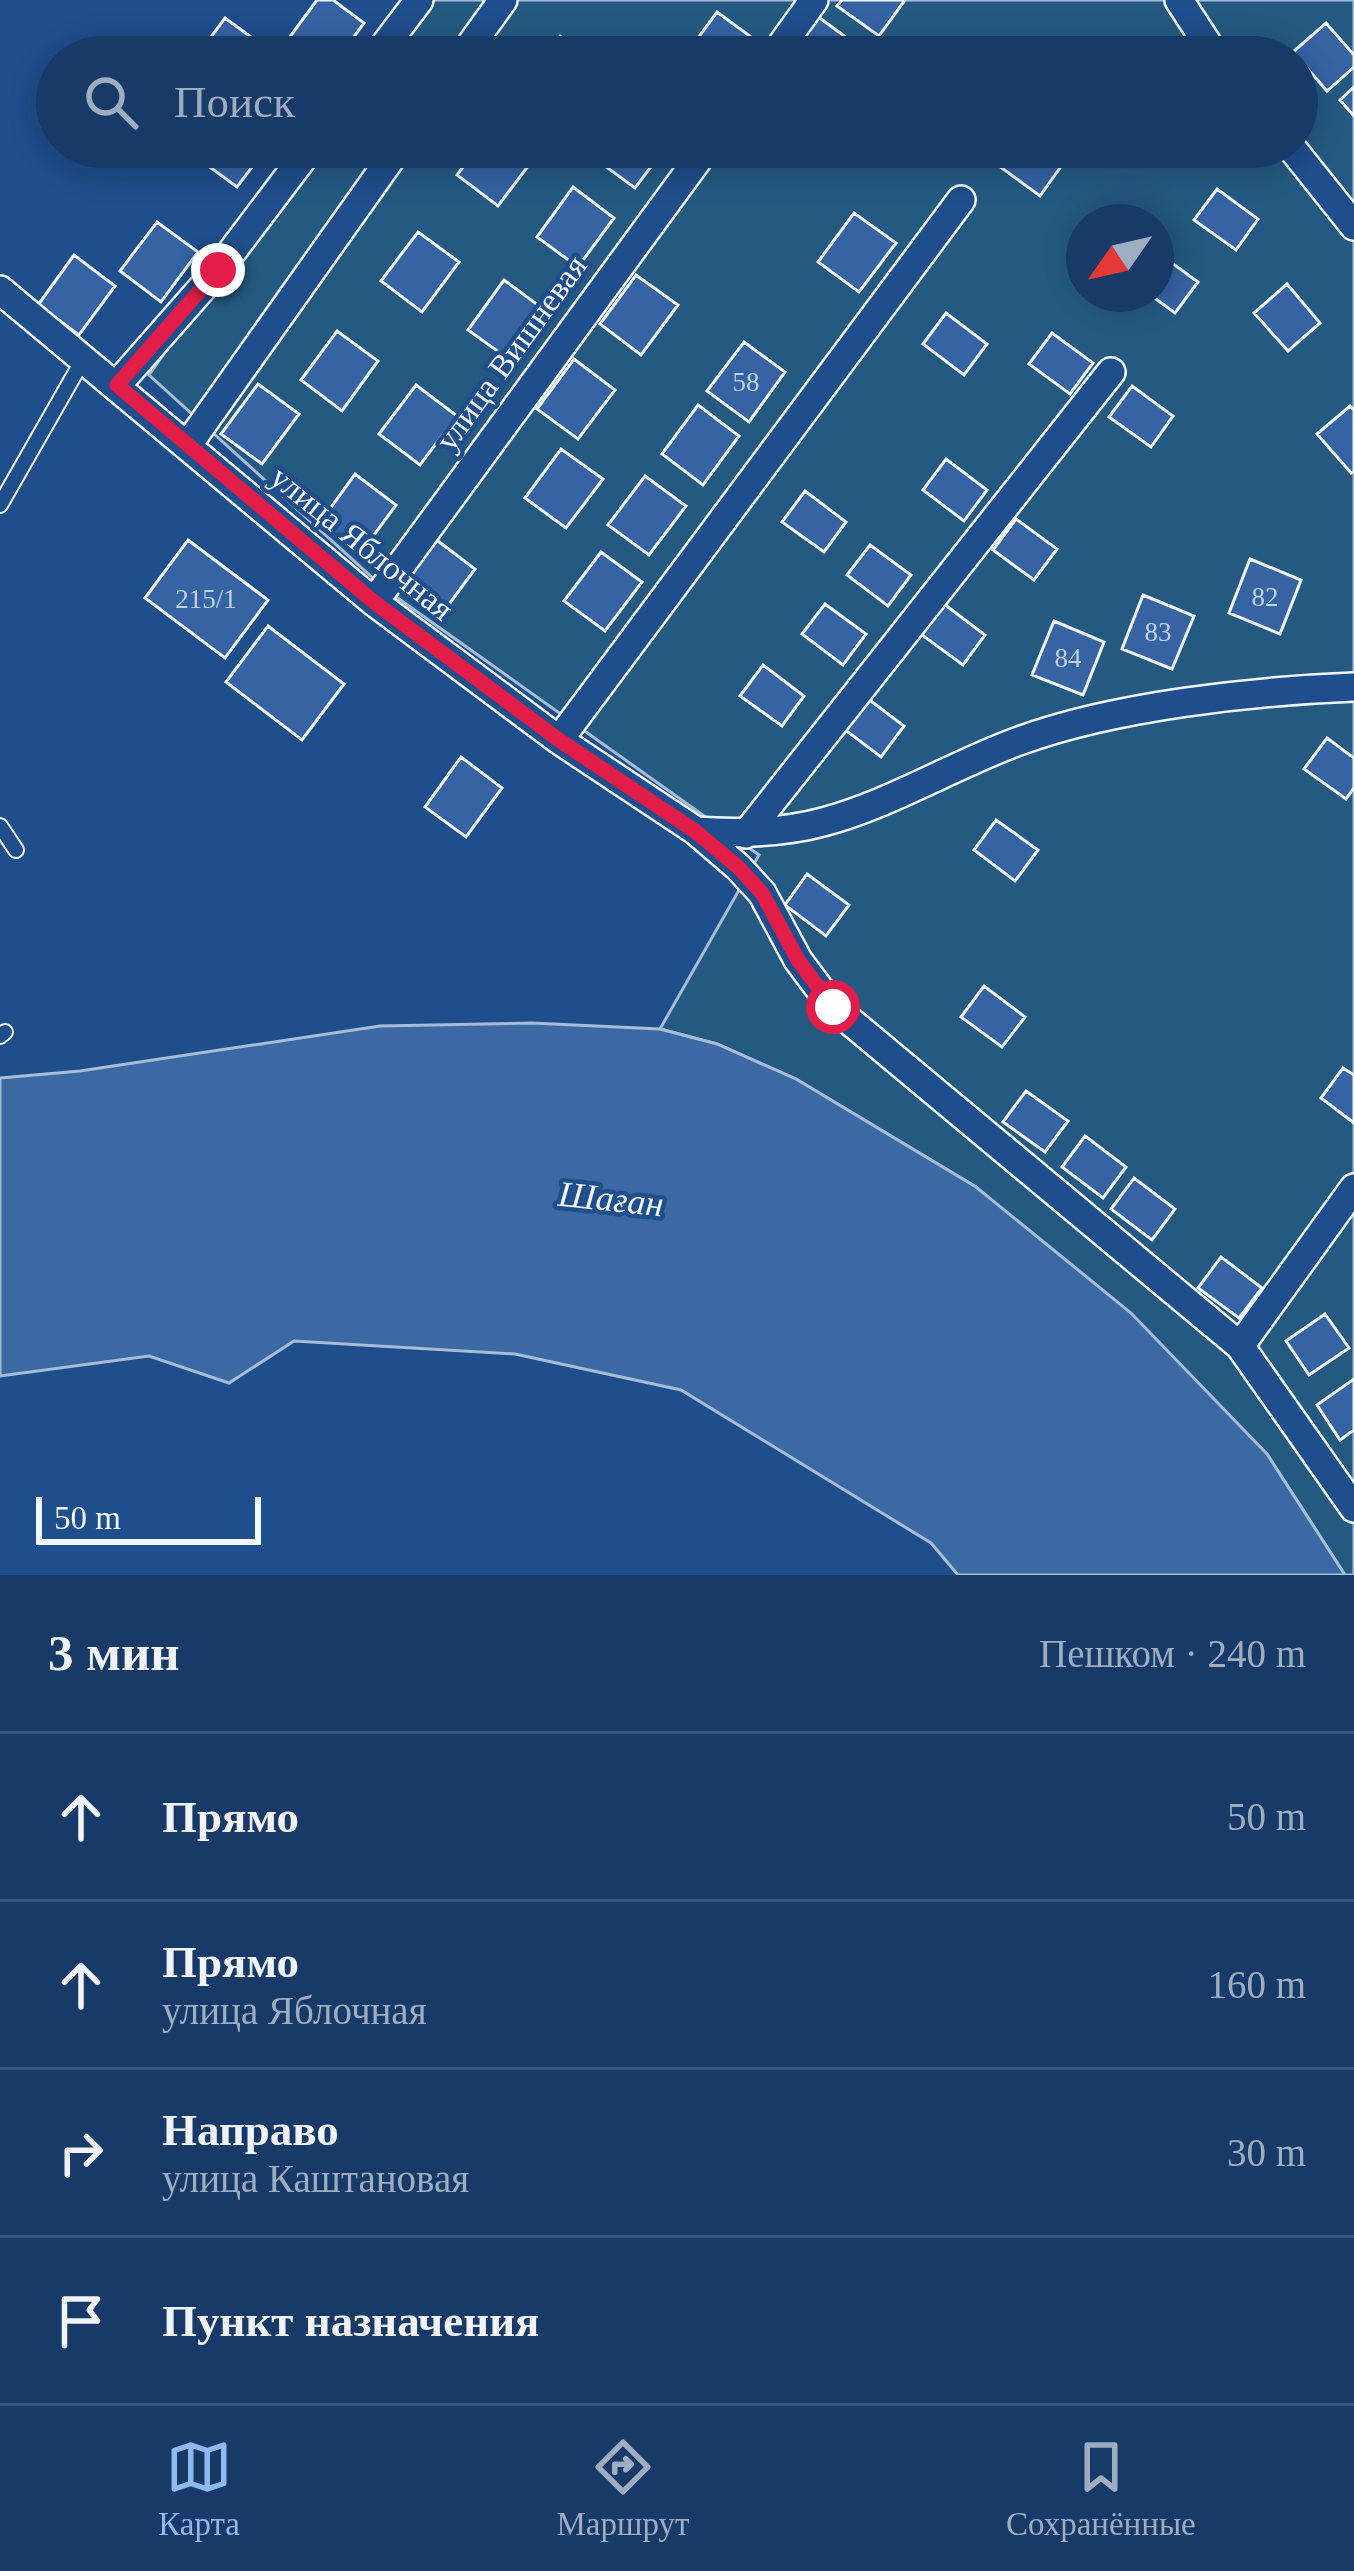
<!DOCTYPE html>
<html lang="ru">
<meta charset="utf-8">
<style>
body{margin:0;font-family:"Times New Roman",serif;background:#244571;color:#f1f3f6}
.compass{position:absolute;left:1066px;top:204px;width:108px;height:108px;border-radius:50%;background:#173a69;box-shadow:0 6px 30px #0003;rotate:236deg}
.scale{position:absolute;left:36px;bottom:30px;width:225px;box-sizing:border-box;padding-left:12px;border:6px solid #f2f6ff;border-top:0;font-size:33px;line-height:42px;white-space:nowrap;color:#f2f6ff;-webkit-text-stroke:9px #1f4e8c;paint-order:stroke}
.stop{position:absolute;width:36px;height:36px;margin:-27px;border:9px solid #e11d48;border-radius:50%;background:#fff}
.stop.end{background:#e11d48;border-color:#fff;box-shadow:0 3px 12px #0008}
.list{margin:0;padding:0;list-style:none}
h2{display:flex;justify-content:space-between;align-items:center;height:156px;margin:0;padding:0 48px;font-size:51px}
h2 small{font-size:39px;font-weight:400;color:#9eadc0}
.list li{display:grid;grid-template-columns:78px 1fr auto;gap:36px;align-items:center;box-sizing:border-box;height:168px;padding:0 48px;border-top:3px solid #36547d}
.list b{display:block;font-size:45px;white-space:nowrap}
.list p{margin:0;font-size:39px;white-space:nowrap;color:#9eadc0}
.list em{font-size:39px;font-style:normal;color:#9eadc0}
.icon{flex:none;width:66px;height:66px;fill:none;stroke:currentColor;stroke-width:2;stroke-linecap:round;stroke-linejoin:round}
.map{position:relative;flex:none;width:1354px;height:1575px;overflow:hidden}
.search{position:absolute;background:#173a69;box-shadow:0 6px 30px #0003;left:36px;right:36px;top:36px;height:132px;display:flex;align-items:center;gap:30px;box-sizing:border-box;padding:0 42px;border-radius:66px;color:#9eadc0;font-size:45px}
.sheet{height:828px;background:#173a69}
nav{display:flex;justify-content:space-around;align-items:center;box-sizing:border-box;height:168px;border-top:3px solid #36547d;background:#173a69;font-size:33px;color:#9eadc0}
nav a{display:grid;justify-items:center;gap:6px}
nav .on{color:#90b9f0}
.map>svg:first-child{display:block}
.green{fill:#245a82;stroke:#a8bbd7;stroke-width:3;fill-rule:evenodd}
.water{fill:#3b69a3;stroke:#a8bbd7;stroke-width:3}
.building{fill:#3563a3;stroke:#f2f6ff;stroke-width:3}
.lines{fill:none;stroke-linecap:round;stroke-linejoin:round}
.service-casing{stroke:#f2f6ff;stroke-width:18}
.minor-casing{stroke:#f2f6ff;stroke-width:32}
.service{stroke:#1f4e8c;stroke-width:14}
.minor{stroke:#1f4e8c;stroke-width:27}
.route{stroke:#e11d48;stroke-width:15}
.labels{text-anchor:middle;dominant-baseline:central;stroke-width:9;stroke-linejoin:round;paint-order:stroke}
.number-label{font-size:27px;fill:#c3d1e8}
.street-label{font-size:33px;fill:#f2f6ff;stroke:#1f4e8c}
.water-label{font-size:36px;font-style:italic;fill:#f2f6ff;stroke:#1f4e8c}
</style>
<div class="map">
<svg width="1354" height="1575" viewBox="0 0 1354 1575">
<rect width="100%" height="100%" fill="#1f4e8c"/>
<path class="green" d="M414,0h940v1575h-9l-78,-121 -291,-267 -180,-108 -79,-35 -57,-15 99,-174 -374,-266 -236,-214 161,-228h987v-90h-923zM1084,222h72v72h-72z"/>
<path class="water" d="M532,1023l128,6 57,15 79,35 180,108 155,126 136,141 78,121h-387l-27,-32 -250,-153 -166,-36 -221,-13 -65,42 -80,-27 -149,20v-298l80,-7 300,-45z"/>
<path class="building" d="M317,0h16l31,23 -25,34h-32l-21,-15z
M842,0h63l-26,36 -42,-30z
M717,12l41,30 -11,15h-63z
M817,16l41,30 -8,11h-64z
M225,18l41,30 -7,9h-63z
M1326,23l28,32v12l-27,24 -34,-39z
M560,36l28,21h-43z
M1139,40l23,17h-36z
M1354,87v29l-14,-16z
M204,147h63l-30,40 -41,-30z
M478,147h44l13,10 -37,49 -41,-31z
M602,147h64l-31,41 -41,-30z
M1013,147h25l24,18 -22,31 -41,-30z
M573,187l41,31 -36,49 -41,-30z
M1217,189l41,30 -22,31 -42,-30z
M854,213l42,30 -37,49 -41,-30z
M157,222l41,30 -37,50 -41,-31z
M418,232l41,30 -37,50 -41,-31z
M1157,252l41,30 -23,31 -26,-19h7z
M74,255l41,31 -36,49 -41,-30z
M636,275l42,30 -37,50 -41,-31z
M504,280l42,31 -36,49 -42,-30z
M1287,284l33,39 -32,28 -34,-38z
M946,313l41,31 -23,31 -41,-31z
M337,331l41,30 -36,50 -41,-31z
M1052,333l41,30 -23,31 -41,-30z
M744,342l41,30 -36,50 -42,-31z
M574,359l41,31 -37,49 -41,-30z
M258,384l41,30 -37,50 -41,-30z
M416,385l41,31 -37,49 -41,-31z
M1132,386l41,30 -22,31 -42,-30z
M698,405l41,31 -36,49 -41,-31z
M1350,406l4,4v61l-3,2 -34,-39z
M561,449l42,30 -37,49 -41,-30z
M946,459l41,31 -23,31 -41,-31z
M355,474l41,31 -36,49 -41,-30z
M645,476l41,30 -37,49 -41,-30z
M805,491l41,31 -22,30 -42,-30z
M1016,519l41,30 -23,31 -41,-30z
M434,538l41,31 -36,49 -41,-30z
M188,540l80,60 -43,58 -80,-60z
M870,545l41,30 -23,31 -41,-31z
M601,552l41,30 -37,49 -41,-30z
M1250,559l51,21 -21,54 -51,-21z
M1143,595l51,21 -22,53 -50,-20z
M825,604l41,30 -23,31 -41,-31z
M944,604l41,31 -22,30 -41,-30z
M1054,621l50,21 -21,53 -51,-20z
M268,626l76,58 -42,56 -76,-58z
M763,665l41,31 -22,30 -42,-30z
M863,695l41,31 -23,31 -41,-31z
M1327,738l27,20v30l-8,11 -42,-30z
M461,757l41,31 -36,49 -41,-30z
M996,820l42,30 -23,31 -41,-31z
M807,874l42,31 -23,31 -41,-31z
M984,986l41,31 -23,30 -41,-30z
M1343,1068l11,7v48l-33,-25z
M1026,1091l42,30 -23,31 -42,-30z
M1085,1136l41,31 -23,31 -41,-31z
M1134,1178l41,31 -23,31 -41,-31z
M1221,1257l41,31 -23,30 -41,-30z
M1325,1314l24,34 -40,27 -23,-34z
M1354,1379v51l-14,10 -23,-35z"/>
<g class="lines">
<defs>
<path id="service" d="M0,505l84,-147
M0,826l16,24
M0,1036l5,-4"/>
<path id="minor" d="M1179,0l37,57
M376,57l43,-57
M462,57l41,-57
M773,57l41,-57
M1291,147l63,79
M0,290l374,312 185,138 137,91 42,36 24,26 36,67 35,47 407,339 114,162
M117,385l101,-115 93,-123
M187,446l212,-299
M374,602l333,-455
M559,740l402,-540
M696,831c42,3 86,2 127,-9 68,-18 130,-57 196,-81 95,-35 234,-50 335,-54
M746,834l365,-462
M1240,1346l114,-158"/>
</defs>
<use href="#service" class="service-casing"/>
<use href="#minor" class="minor-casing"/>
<use href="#service" class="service"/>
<use href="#minor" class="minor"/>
</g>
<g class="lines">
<path class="route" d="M218,270l-101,115 257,217 185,138 136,91 43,36 24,26 36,67 35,47"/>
</g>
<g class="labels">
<g class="number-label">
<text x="746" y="382">58</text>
<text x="1265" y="597">82</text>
<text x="206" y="599">215/1</text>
<text x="1158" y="632">83</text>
<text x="1068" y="658">84</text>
</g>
<g class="street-label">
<text transform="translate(511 353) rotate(-54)">улица Вишневая</text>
<text transform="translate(362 543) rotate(39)">улица Яблочная</text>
</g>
<g class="water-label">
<text transform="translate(611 1199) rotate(6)">Шаған</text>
</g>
</g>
</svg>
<svg class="compass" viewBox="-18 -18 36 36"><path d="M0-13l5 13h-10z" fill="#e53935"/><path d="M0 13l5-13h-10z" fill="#9eadc0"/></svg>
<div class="scale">50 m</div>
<div class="stop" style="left:833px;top:1007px"></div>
<div class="stop end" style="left:218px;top:270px"></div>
<div class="search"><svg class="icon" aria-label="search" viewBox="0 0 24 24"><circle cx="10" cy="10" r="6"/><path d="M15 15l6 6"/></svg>Поиск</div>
</div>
<section class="sheet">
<h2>3 мин<small>Пешком · 240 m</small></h2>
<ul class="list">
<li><svg class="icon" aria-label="ahead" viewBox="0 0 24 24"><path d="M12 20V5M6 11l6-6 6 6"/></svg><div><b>Прямо</b></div><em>50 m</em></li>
<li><svg class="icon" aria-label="ahead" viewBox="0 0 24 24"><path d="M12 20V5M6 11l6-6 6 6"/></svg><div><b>Прямо</b><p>улица Яблочная</p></div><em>160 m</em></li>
<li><svg class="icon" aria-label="right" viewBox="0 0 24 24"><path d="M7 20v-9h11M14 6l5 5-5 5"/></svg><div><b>Направо</b><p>улица Каштановая</p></div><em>30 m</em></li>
<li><svg class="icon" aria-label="arrive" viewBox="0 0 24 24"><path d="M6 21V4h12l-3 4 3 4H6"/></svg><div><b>Пункт назначения</b></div></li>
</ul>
</section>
<nav>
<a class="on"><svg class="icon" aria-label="map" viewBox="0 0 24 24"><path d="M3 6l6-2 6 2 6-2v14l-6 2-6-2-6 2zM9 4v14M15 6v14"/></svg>Карта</a>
<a><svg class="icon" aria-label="directions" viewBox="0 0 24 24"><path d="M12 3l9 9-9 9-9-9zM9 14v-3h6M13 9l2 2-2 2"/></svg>Маршрут</a>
<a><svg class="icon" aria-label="saved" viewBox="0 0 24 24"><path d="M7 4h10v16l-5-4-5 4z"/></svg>Сохранённые</a>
</nav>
